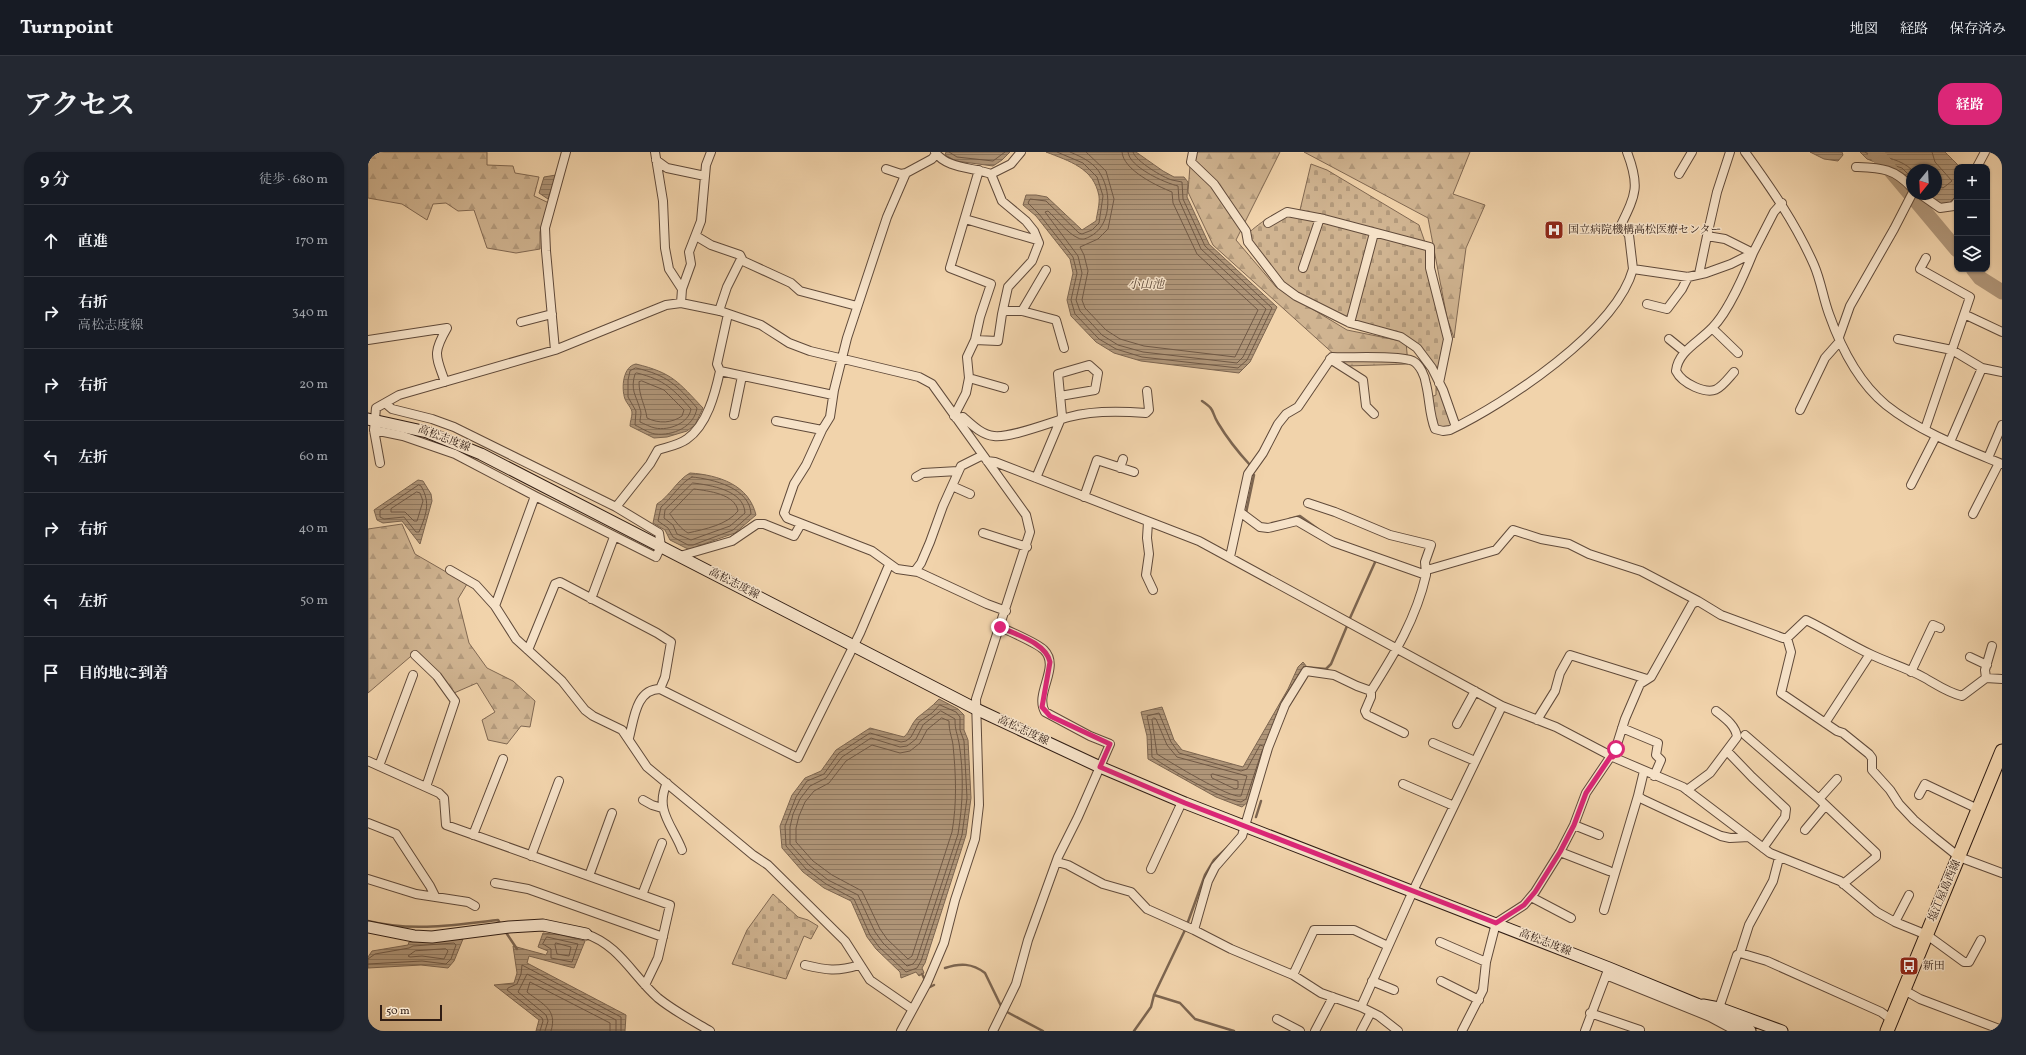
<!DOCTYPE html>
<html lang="ja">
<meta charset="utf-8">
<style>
body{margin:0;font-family:Vollkorn,"Noto Serif JP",serif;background:#242831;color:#f1f3f6}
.controls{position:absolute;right:12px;top:12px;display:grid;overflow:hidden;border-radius:8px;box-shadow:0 1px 3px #0004}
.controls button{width:36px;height:36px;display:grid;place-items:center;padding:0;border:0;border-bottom:1px solid #363941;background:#171b24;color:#f1f3f6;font:20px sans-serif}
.compass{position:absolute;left:1538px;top:12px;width:36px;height:36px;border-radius:50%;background:#171b24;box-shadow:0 1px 3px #0004;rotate:198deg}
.scale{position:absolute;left:12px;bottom:10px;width:62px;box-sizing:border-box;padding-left:4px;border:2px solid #301d14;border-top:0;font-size:11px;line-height:14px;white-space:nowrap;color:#301d14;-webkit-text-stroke:3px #f6e2c8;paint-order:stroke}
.stop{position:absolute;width:12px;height:12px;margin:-9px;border:3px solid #db2777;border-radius:50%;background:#fff}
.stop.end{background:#db2777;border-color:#fff;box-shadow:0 1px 4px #0008}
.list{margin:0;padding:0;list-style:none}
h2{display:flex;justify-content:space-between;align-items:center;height:52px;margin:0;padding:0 16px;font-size:17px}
h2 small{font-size:13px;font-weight:400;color:#9ea1a6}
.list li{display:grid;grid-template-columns:26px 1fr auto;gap:12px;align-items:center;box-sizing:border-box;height:72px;padding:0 16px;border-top:1px solid #363941}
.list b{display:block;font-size:15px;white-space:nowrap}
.list p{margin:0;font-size:13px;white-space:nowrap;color:#9ea1a6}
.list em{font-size:13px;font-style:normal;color:#9ea1a6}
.icon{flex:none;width:22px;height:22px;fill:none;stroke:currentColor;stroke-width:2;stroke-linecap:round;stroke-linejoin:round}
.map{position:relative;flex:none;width:1634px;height:879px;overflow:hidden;border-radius:16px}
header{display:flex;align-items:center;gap:24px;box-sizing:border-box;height:56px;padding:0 20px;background:#171b24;border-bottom:1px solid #363941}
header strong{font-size:19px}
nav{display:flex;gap:22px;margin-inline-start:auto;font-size:14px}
.intro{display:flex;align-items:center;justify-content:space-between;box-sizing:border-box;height:96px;padding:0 24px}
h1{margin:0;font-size:28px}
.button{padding:10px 18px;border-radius:16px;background:#db2777;color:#fff;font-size:14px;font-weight:700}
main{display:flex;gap:24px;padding:0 24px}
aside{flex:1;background:#171b24;border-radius:16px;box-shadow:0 1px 3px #0004}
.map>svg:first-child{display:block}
.forest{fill:url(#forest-firs);stroke:#806852}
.cemetery{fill:url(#cemetery-stones);stroke:#806852}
.water{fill:url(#water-rules);stroke:#7c6550}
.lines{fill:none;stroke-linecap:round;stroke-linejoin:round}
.shore{stroke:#705946;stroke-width:1}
.stream{stroke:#7c6550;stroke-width:2.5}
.river{stroke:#af9578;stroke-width:15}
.street-casing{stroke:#604a3a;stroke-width:10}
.secondary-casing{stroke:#301d14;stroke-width:13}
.primary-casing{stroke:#301d14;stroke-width:15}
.street{stroke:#f6e2c8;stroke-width:8}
.secondary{stroke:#f6e2c8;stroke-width:11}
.primary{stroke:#f1d3ab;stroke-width:13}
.route{stroke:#db2777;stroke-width:5}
.labels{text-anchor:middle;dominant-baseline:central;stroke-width:3;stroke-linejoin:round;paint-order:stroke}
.poi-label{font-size:11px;fill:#301d14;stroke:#f6e2c8;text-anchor:start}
.street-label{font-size:11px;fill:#301d14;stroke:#f6e2c8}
.water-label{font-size:12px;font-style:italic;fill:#5c4737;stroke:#f6e2c8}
</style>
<header>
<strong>Turnpoint</strong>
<nav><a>地図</a><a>経路</a><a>保存済み</a></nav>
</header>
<div class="intro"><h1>アクセス</h1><a class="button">経路</a></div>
<main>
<aside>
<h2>9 分<small>徒歩 · 680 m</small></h2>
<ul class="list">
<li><svg class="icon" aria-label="ahead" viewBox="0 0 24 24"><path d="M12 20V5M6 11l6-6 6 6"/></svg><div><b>直進</b></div><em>170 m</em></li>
<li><svg class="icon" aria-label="right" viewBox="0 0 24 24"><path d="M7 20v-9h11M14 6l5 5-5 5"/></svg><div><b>右折</b><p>高松志度線</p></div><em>340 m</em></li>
<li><svg class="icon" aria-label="right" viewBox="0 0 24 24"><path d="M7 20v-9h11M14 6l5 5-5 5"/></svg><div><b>右折</b></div><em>20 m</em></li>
<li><svg class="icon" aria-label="left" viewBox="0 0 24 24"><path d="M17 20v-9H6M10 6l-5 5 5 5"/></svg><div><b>左折</b></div><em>60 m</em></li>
<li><svg class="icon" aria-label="right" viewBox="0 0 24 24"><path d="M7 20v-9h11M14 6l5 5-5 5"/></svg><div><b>右折</b></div><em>40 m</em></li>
<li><svg class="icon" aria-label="left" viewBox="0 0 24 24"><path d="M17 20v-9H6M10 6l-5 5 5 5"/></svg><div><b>左折</b></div><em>50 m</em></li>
<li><svg class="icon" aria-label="arrive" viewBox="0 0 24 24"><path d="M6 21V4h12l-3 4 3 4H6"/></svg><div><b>目的地に到着</b></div></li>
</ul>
</aside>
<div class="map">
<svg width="1634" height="879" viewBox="0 0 1634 879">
<defs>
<pattern id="forest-firs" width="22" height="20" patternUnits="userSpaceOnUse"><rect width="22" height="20" fill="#d0b491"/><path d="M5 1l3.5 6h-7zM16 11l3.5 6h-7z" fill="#b39a7c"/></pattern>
<pattern id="cemetery-stones" width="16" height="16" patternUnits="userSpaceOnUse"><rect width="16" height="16" fill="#d0b491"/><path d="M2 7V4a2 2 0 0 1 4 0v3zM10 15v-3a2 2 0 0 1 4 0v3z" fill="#b39a7c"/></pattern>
<pattern id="water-rules" width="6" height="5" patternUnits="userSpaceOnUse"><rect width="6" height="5" fill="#af9578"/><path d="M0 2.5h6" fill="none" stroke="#8f7961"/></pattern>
</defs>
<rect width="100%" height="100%" fill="#f1d3ab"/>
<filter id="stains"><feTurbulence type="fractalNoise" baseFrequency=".005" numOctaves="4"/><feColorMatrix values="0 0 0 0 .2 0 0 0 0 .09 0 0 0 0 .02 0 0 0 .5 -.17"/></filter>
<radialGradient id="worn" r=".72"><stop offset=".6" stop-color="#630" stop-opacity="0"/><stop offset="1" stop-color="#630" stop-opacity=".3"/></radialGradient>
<path class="forest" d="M0,0h119v13l26,1 2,7 24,4 -5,19 15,7 -9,29v17l-24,4 -29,-5 -13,-38 -16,1 -12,-8 -13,1 -6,16 -25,-16 -34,-6z
M823,0h89l-44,88 40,47 71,43 59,12 2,22 -61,2 -134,-121 -25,-53z
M936,0h166l-17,42 32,11 -19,43 -12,90 -7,-20 -19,-100z
M34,372l13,30 52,30 -9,15 11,44 18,25 26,13 22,20 -5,26 -9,-1 -14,18 -19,-4 -6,-20 13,-8 -18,-29 -23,10 -13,-17 -24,-25 -49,42v-164z"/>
<path class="cemetery" d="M943,12l16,6 92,55 9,26 18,87 -8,30 14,59 -7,2 -10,-2 -4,-30 5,-2v-27l-34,-34 -53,-15 -67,-35 -36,-49c19,-16 28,-24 54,-25z
M405,742l25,23 10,3 10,6 -7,13 -7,-3 -18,43 -54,-15 15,-34z"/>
<path class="water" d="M578,0h64l-8,8 -9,6 -37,-5 -11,-6z
M678,0h90l27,19 11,6h10l4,5 -1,15 22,47 68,63 -27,55 -11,11 -98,-12 -27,-8 -18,-11 -25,-26 -4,-16 6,-27 -3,-14 -34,-43 -13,-11 3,-10h10l11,2 35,33 14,-9c1,-7 4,-18 3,-25 -5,-28 -30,-35 -53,-44z
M1442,0h32l1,3 -5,6 -14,-2z
M1492,0h85l15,15h-3v28l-11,11h-5l-16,-12h11v-24h-24v13l-11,-11 -34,-13z
M188,23l-8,24 -9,-6 5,-16z
M268,212c37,9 42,18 67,44l-8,17 -8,6 -20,6 -13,1 -24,-12c0,-4 2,-9 2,-13 0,-5 -5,-9 -7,-14 -4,-11 -2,-33 11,-35z
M322,321c29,2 59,12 66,42l-21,18 -37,13 -3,2 -7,1 -18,-9 -5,-10 -12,-7 4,-19c13,-8 20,-24 33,-31z
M50,328l5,1 8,13 1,7 -12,43 -18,-23 -19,2 -6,-3 -3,-10z
M935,510l4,5 -11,19 -47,115 -7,6 -26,-10 -68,-38 -1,-23 -6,-24 21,-5 12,33 8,10 61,17 45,-78 10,-22z
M571,547l19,10 6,6v15l4,10 3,58 -5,37 -41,128 -3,5 2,5 -5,3 -3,-4 -15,6 -1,-6 -24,-23 -9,-12 -16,-36 -27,-13 -21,-16 -21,-24 -2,-22 12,-31 13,-17 16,-7 15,-21 34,-22 34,9c6,-5 7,-13 13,-19 7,-6 15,-11 22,-19z
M175,781l18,2 24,6 -11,27 -45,-12 -2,7 99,52 -1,16h-89l3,-11 -45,-35 20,-2 3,-10 -4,-27 33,9 2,-4 -10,-4z
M95,787l-9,22 -6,7 -27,-3 -53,3v-11l4,-6 36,-6 1,-3z"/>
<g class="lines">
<path class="shore" d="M581,0l8,5 36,4 12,-9
M689,0l26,11 14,14 6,19 -4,27 -7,7 -10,4 -3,-1 -33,-32 -16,-2 -2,4 11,11 34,43 4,16 -6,27 4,14 24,25 17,10 26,8 96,11 9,-8 25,-52 -67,-62 -22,-47 -1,-17c-3,-1 -7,-1 -10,-2 -8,-2 -37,-19 -39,-28
M702,0c12,5 25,11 31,23 11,19 10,52 -12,62 -4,2 -7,3 -11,1 -11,-5 -21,-19 -30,-27l-3,1 33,44 4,17 -6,27 4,11 22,24 16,10 25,7 94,11 6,-6 23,-48 -65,-60 -22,-49 -1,-14c-13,-3 -49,-19 -50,-34
M718,0l20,19 8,28 -6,30 -10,10 -18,8 4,8 4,16 -6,29 3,8 21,22 14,9 24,7 91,11 23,-47 -61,-56 -24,-51 -1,-11c-15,-6 -49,-22 -50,-40
M1497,0l12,8 25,8 10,10
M1505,0c14,7 28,7 39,18
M1564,0l3,10 17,19 -9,7 -7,-4
M268,216c31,7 41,17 61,40 -3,19 -24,28 -42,26 -6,-1 -14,-6 -20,-9l1,-14 -8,-14v-17l2,-9z
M269,221c28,7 36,16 54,36 -2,14 -22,22 -36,19 -5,-1 -10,-4 -15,-6 0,-4 2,-9 0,-13 -4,-14 -10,-19 -5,-35z
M274,229l22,9 20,20 -2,6c-10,7 -23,8 -35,2 -2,-14 -8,-21 -8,-36z
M324,325c21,2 58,11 59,37l-18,16 -40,15h-5l-15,-8 -5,-9 -10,-7 3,-14c10,-8 20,-25 31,-30z
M325,331c17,2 51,7 52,30l-15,13 -39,14 -14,-6 -4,-9 -9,-7 1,-8z
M51,333l2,1c10,17 5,29 -2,46h-3l-12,-15 -20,2 -4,-2v-6z
M326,337c15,2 41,5 44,22 -11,14 -33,18 -50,22 -7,-4 -13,-12 -18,-19z
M49,340l3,1 3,8 -6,20h-3l-9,-9h-14v-3z
M572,553l16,7 4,5v13l4,11 3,57 -5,37 -41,126 -4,7 -11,4 -27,-25 -9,-12 -16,-36 -28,-15 -20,-15 -20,-23 -1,-20 11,-29 11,-16 17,-7 15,-21 31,-20 31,9 5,-1 5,-4 8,-15 13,-9z
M573,559l14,8c0,12 2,13 4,24 5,30 4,61 -1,91l-41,125 -4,5 -6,2 -24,-23 -8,-11 -17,-37 -30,-15 -19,-15 -19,-21v-17l3,-13 7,-15 10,-13 16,-8 16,-21 29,-19 29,9 7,-1 9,-7 7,-14z
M574,566l7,3c0,11 3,16 4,24 3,30 4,58 -1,87l-40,124 -4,3 -21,-20 -7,-10 -18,-38 -30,-16 -19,-14 -17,-19v-14l3,-12 6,-14 9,-11 15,-8 17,-22 26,-16 28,8 10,-2 10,-8 7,-13z
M786,566l2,1 11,26 10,12 70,19 -6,20c-11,3 -71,-34 -84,-42l-5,-34z
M894,599l-16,48 -5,3c-21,-3 -70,-32 -89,-45l-1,-22 -4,-19 12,-3 12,29 8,11 62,18 6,-2 13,-24 3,1
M845,622l25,7v7l-3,1 -23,-11 -1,-3z
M179,785l31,7 -6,18 -21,-4v-9l-8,-5z
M188,791l15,4 -2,9 -12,-2 -2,-9z
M78,797l2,2 -4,8 -22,-3 -12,1 -2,-1 7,-5z
M0,807l7,-5 34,-6 4,-2 41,-3 2,2 -5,14 -5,5 -24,-3 -54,3
M172,879l3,-10 -1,-3 -35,-28 1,-2 9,-4 4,-10 1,-9 99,52v14
M177,879l3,-10 -2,-6 -28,-23 9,-18 89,46v11
M183,879c7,-22 -9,-27 -24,-39l3,-10 80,41v8"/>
<path class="stream" d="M834,249c14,9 9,11 16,22 9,15 20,29 32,42
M878,361l8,-38
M921,367l11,-3 18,13
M982,466l26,-58
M936,515l22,2 5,-5 16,-38
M888,665l5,-16
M861,694l-15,14 -9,15 -20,55 -31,65 26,8 15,16 39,12
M0,769c43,11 87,4 130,-1l3,5
M137,779l12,18
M577,816c15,-5 27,-5 40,5l17,35
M554,822l2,4
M562,835l4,-2
M639,860l36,19
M766,879l17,-24 3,-12"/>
<path class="river" d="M1507,0l82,98
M1605,117l7,9 22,14"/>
<defs>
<path id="street" d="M287,0l8,49 2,47 4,21 13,20
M567,0c12,17 38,15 56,22l20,-10 10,-12
M825,0l-2,10 23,22 32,47 2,11 33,43 15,11 54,27 51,14 16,11 15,20 11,22 13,37
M1259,0c13,34 9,42 -6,73l8,10 4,34 55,8 18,-4 25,-9 22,-11 21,-41 8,-9
M1362,0l-13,40 -10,44 18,3 28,14c-9,22 -24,58 -41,75 -13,14 -34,23 -36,43 4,8 10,12 19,16 21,9 25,1 39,-15
M1377,0c26,36 51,72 69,113 7,16 9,33 15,49 12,34 29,68 57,91 34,27 77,43 116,59
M568,2l-4,5 -26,14 -19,44 -40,121 -13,52 -4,27 -8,13 -16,35 -12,19 -10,29 3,5 85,33 25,18 21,3 69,32 19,7
M288,8l11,8 38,8
M1488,15c25,1 38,1 56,21
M1609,15l8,-15
M518,17l15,5 5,-1
M623,22l11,27 24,20 8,10 5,12 -7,18 -24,26 -6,27
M1311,22l13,-22
M1552,42l20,14 14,-2 3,-4
M597,67l72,21
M900,71l19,-11 37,7 106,28v21l18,71 -9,44
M328,84l15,9 29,10 3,6 48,22 9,8 57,15
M935,116l17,-50
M1331,122l8,-38
M313,151l1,-14 9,-25 -2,-12 12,-31 5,-56 5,-13
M1279,152l20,5 15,-20 6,-12
M351,159l8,-24 14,-28
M654,159l24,-41
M360,162l-11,50 3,7 113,24
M1598,163l36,17
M153,170l31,-8
M982,171l24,-90
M1344,176l26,25
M1471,185l11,-31 44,-77 18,-35
M1301,187l16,13
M1530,187l54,11 30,18 20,4
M0,188l79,-12c-15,26 -11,28 -2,54
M607,188l23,1 4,-27 3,-3h17l34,9 8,28
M187,198l-9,-99 -1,-23 21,-76
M962,207l33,21 3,26 8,8
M601,226l35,10
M17,251l7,6 40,10 22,8 162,80 43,26 2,13 -5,11 -121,-61
M1432,258l25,-52 15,-17
M366,263l8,-39
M586,264l12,-23 3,-15 -2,-21 8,-17 5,-23 11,-33 -41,-16 29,-98
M588,266l7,-1c9,8 19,18 31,19 17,2 57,-14 75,-19 24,-7 52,-6 77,-4l3,-3 -2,-19
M408,269l46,9
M1557,277l45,-132 -50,-28 6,-11
M6,278l6,33
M1582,290l32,-74
M1620,306l14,-33
M619,309l8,1 204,79 303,165 54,21 59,31 68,29 87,66 70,28 37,31 18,10 32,13 37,27h5l12,-22
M752,316l3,-9
M548,325l7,-4 35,-2
M668,326l26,-62 -4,-42 31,-9 9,8 -3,17 -35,6
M1543,333l25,-49
M584,334l18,8
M716,345l13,-37 37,12
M940,351l27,9 55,23 41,10 -6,17 1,12
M248,355l34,-43 8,-14c9,-3 21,-5 29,-11 20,-14 28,-45 33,-68
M1605,362l26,-51
M780,370l-1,16 2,16 -3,21 7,15
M615,381l44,14
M312,404l52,-15 25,-17h7l30,12 7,-12
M862,405l18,-83 15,-21 15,-29 8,-10 12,-7 34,-50c17,1 69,-2 81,4 7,4 12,15 13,23 4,16 3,30 9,45l8,2 7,-1c56,-27 166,-99 183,-161
M82,418l26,15 19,21
M1059,418l69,-20 17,-20 28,9 28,5 20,10 52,17 57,30
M547,419l6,-8 9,-21 13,-36 18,-40 22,-11
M223,447l23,-62
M1419,486l4,14 -10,41 56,38 6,2 26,21 3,4v12l18,20 9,14 15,16 20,17 25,20 43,16
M160,498l27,-66 5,-2 97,51 14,9 -6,35 -5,12
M47,503l22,21 18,25 -29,86
M1602,505l17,8
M1543,520l22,-47 7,3
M1618,526l-1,-8 7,-24
M1003,539v6l-6,14 2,4 37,18
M1169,568l18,-29 5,-18 10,-18 77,24
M1457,571l45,-69
M1089,572l18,-33
M1254,576l36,15 -2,12 5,5 -7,16
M1377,583l74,64
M261,586c5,-19 7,-49 31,-49l138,69 62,-125 29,-68
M1065,591l42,18
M1359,599l25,26 34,32 -1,8 -22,31
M1245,605l12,-38 15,-35 11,-7 41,-73 6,-3 23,14 62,23h4l19,-18c23,11 44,25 66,35 17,8 35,13 51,22 13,7 23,15 39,19l24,-18 16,1
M0,609l71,32 5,5 2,27 224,80 -12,53 -13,27
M11,614l34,-91
M1276,619l-6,25 4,3 79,37 9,2 19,-1
M1469,627l-18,20 57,54v4l-33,27
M299,631c-13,27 6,43 15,67
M1035,632l51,22
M1319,638l23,-17 27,-36c-1,-11 -12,-19 -21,-26
M1551,643l6,-11 53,25
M275,648l9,5 10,3
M0,671l28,11 34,52 5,10
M1206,673l25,10
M1437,678l20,-24
M105,683l30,-76
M1192,700l49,19
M163,704l28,-75
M689,710l11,3 35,19 28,8 16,17 47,21 37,19 62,26 28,18 40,14 18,9 19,15
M783,717l31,-67
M221,724l23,-63
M0,727l48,15 52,8 7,4
M127,731l33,6 135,48
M274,743l20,-52
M1163,745l40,21
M1236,758l34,-114
M1527,770l14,-27
M826,778l14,-49 7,-14 27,-31 26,-88 17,-43 21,-34 28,4 23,11 14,5c24,-38 45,-72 55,-116l-93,-33 -36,-21 -29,7 -8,-1 -20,-15
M218,782c33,11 47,42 72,64 16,13 35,23 52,33
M1072,790l46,20
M1372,801l9,-28 24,-44 6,-23
M437,813c21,5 32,7 54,0
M925,823l21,-45h40l34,16
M1238,823l104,42 26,14
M1004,829l22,9
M1073,829l38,19
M1536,838l16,9 82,31
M993,855l52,-116 89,-185
M1351,856l18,-53 3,-2 27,8 114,51 11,8
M1222,861l50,17
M909,867l23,12
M533,879l26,-48 17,-40 11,-43 20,-61 4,-34 -3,-106 54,-167 -4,-17 -94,-131 -13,-7 -109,-26 -21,-8 -28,-18 -41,-14 -39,-8 -15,2 -111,45 -156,45 -23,13 -2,22 29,6 52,18 80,42 -40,110 21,33 46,42 23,29 8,6 29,14 25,37 106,88 15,10 77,76 25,39 42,29
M625,879l23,-47 12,-44 30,-83 20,-40 32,-73 -20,-8 -45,-24c-11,-19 16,-45 -1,-62 -7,-7 -33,-18 -44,-23
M947,879l18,-34
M993,879l10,-19
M1094,879l21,-41 3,-28 10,-39 28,-18 11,-13 25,-40 14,-27 12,-32 25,-37
M1217,879l23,-61"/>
<path id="secondary" d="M0,267l59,13 54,22 495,255 124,58 85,36 424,165 88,36 53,27
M0,775l46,9 18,1 77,-10 34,-2 43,9
M1335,853l16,3 63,23"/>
<path id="primary" d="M1519,879l115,-280"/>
</defs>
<use href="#street" class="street-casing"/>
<use href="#secondary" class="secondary-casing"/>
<use href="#primary" class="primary-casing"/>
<use href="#street" class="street"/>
<use href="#secondary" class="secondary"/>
<use href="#primary" class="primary"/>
</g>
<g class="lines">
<path class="route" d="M632,475c17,8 46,16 50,35l-8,45 8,9 60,28 -10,23 85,36 311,120 28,-18 11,-13 25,-40 14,-27 12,-32 25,-37 2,1 3,-8"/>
</g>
<defs>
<symbol id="hospital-square" viewBox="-11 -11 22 22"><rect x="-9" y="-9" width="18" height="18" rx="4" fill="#8f2418" stroke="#f6e2c8"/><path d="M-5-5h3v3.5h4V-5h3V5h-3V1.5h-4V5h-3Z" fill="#fff"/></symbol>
<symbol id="bus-square" viewBox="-11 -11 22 22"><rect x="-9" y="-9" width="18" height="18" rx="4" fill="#8f2418" stroke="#f6e2c8"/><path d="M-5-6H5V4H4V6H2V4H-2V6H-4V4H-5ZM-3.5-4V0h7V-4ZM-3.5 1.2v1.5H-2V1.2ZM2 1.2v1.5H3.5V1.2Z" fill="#fff"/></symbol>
</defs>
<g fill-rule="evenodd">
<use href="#hospital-square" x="1175" y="67" width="22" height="22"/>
<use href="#bus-square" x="1530" y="803" width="22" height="22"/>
</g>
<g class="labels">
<g class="poi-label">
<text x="1200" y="78">国立病院機構高松医療センター</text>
<text x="1555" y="814">新田</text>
</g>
<g class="street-label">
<text transform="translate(76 287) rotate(21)">高松志度線</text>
<text transform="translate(366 432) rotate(27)">高松志度線</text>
<text transform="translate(655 579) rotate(25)">高松志度線</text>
<text transform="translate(1577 739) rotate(-67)">塩江屋島西線</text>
<text transform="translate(1177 791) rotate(21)">高松志度線</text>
</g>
<g class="water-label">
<text x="778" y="133">小山池</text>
</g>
</g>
<rect width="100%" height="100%" filter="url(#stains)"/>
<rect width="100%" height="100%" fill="url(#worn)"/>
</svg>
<div class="controls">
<button>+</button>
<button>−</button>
<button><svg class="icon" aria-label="layers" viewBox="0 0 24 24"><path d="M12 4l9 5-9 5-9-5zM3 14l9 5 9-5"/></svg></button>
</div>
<svg class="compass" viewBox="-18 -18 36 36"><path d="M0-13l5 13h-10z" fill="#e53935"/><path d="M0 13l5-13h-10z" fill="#9ea1a6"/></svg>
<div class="scale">50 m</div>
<div class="stop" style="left:1248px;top:597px"></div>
<div class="stop end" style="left:632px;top:475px"></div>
</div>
</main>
